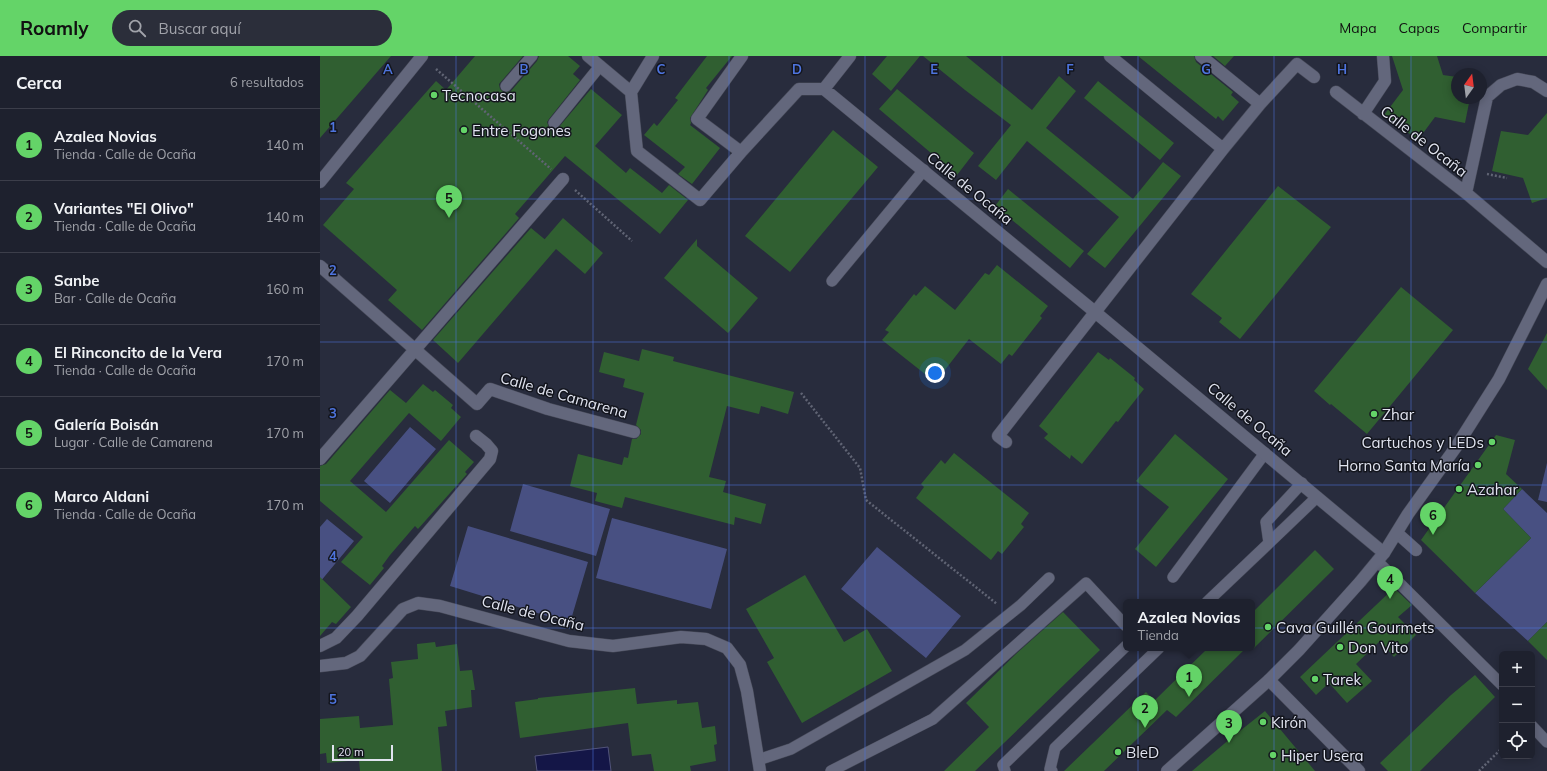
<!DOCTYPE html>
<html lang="es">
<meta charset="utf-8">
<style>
body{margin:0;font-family:Mulish,sans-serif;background:#2b2e3a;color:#f1f3f6}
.controls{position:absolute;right:12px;bottom:12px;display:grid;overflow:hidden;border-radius:6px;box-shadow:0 2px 10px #0003}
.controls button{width:36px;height:36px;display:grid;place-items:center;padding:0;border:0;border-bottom:1px solid #3c3e4a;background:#1e212e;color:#f1f3f6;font:20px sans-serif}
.compass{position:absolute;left:1131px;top:12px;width:36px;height:36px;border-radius:50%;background:#1e212e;box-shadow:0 2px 10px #0003;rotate:14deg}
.scale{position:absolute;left:12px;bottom:10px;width:61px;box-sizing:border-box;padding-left:4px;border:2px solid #e1e4f0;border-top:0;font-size:11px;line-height:14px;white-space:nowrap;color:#e1e4f0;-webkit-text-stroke:3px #13151d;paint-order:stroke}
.you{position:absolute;left:615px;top:317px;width:14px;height:14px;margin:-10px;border:3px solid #fff;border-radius:50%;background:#1a73e8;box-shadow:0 0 0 6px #1a73e833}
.badge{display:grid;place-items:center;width:26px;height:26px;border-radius:50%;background:#64d468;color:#111;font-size:13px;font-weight:700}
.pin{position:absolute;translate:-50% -33px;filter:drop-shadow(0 1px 2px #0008)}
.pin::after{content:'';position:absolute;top:21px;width:14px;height:12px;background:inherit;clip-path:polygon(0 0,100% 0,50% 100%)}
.popup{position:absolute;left:803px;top:543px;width:132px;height:52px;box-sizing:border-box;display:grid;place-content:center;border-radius:6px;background:#1e212e;filter:drop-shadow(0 1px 3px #0005);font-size:13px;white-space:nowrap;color:#a1a3aa}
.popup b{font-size:15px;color:#f1f3f6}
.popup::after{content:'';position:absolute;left:50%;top:100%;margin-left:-8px;border:8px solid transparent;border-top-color:#1e212e}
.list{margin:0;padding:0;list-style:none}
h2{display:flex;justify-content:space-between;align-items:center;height:52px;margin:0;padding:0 16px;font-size:17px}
h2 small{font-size:13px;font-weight:400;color:#a1a3aa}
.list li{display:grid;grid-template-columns:26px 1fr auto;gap:12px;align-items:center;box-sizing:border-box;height:72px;padding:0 16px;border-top:1px solid #3c3e4a}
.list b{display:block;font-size:15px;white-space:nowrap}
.list p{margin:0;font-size:13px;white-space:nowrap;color:#a1a3aa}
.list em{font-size:13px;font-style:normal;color:#a1a3aa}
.icon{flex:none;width:22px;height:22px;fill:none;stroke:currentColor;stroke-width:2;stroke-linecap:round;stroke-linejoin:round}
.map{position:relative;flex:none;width:1227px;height:715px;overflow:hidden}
header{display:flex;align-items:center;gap:24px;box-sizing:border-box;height:56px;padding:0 20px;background:#64d468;color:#111}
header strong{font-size:19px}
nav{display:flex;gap:22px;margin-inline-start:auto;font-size:14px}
.search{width:280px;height:36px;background:#2b2e3a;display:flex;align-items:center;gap:10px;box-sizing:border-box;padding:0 14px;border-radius:22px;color:#a1a3aa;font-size:15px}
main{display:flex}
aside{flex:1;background:#1e212e}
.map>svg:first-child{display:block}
.green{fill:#485082}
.water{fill:#141647;stroke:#52547a}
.building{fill:#305f31}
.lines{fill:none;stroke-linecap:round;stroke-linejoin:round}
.lane-casing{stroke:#474a59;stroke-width:12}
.street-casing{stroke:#474a59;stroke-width:13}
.secondary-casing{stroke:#474a59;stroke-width:13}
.path{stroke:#606474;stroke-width:2.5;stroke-dasharray:2 2;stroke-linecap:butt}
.lane{stroke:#63677c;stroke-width:11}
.street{stroke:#63677c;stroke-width:12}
.secondary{stroke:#63677c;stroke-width:12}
.grid{fill:none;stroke:#4e74de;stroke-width:1;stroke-opacity:0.55}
.poi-dot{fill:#64d468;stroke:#13151d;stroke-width:1.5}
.labels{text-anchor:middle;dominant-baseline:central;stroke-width:3;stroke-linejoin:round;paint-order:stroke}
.poi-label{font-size:15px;fill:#e1e4f0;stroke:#13151d;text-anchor:start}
.street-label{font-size:15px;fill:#e1e4f0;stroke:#13151d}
.grid-label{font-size:13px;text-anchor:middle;font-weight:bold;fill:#4e74de;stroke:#13151d;stroke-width:3;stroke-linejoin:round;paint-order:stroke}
</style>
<header>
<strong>Roamly</strong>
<div class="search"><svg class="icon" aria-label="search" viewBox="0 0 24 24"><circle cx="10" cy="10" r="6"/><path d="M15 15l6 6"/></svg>Buscar aquí</div>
<nav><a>Mapa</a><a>Capas</a><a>Compartir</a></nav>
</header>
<main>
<aside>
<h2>Cerca<small>6 resultados</small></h2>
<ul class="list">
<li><span class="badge">1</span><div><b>Azalea Novias</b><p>Tienda · Calle de Ocaña</p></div><em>140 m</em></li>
<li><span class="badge">2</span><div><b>Variantes &quot;El Olivo&quot;</b><p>Tienda · Calle de Ocaña</p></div><em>140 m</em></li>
<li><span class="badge">3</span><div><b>Sanbe</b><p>Bar · Calle de Ocaña</p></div><em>160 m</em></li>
<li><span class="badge">4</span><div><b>El Rinconcito de la Vera</b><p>Tienda · Calle de Ocaña</p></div><em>170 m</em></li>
<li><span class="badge">5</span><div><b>Galería Boisán</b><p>Lugar · Calle de Camarena</p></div><em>170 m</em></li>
<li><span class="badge">6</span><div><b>Marco Aldani</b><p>Tienda · Calle de Ocaña</p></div><em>170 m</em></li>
</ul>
</aside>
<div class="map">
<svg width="1227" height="715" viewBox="0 0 1227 715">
<rect width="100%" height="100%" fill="#282c3d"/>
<path class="green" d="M90,371l26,22 -46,54 -26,-22z
M1227,407v39l-9,-2z
M203,428l87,25 -14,47 -86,-25z
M1202,433l25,24v109l-19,19 -53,-48 56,-55 -28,-29z
M292,462l115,31 -16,60 -115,-31z
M7,463l27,22 -34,41v-55z
M148,470l120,36 -18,61 -120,-37z
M557,491l84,69 -35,42 -85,-69z"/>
<path class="water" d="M288,691l3,24h-74l-2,-15z"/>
<path class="building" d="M0,0h71l-71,82z
M155,0h48l-24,28 1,5 5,4 6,-2 26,-30 2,-5h29l12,10 -7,8 7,6 -31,39 -2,3 2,6 4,2 6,-3 32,-38 31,26 -27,31 31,27 4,-5 32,25 7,-8 19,15 -28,34 -95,-78 -50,58 4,4 -97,112 -34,-30 9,-10 -74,-65 31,-36 -8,-6 90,-102 10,9z
M387,0h25l-26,32 2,2 -18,28 1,5 -1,2 30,23 -28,36 -14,-10 7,-7 -41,-32 10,-12 3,3 21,-26 -3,-2z
M567,0h33l-29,35 -19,-17z
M603,0h43l66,54 27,-34 17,15 -30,37 87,71 30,-37 18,14 -76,92 -18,-14 32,-37 -92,-76 -31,39 -18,-14 33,-41 -46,-35z
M818,0h56l2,6 37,30 -2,3 8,7 -16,19 -5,-5 -2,3z
M893,0h21l-9,10z
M1072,0h45l6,19 14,2v21h13l-5,25 -30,-6 -17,23 -34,-25 19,-25z
M778,25l76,62 -14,17 -76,-62z
M577,33l77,64 -17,22 -78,-66z
M1227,57v85l-15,5 -9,-25 -31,-7 9,-40 27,4z
M513,74l45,37 -88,105 -45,-36z
M958,130l53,41 -91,112 -21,-17 3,-4 -31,-24z
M688,133l76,62 -14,17 -75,-62z
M243,162l40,35 -18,21 -29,-25 -98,114 -25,-23 98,-112 17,14 -4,-2z
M377,183v7l61,52 -30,35 -64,-55z
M677,209l51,41 -8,10 2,2 -30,38 -3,-2 -8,10 -32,-25 -28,36 -6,-4 -5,7 -48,-38 7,-8 -4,-2 29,-36 2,2 9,-10 30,24 30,-37 4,2z
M1081,231l52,43 -86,104 -36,-30 -1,1 -16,-14z
M1227,277v57l-19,-21z
M322,293l32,8 -1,4 121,31 -6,22 -27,-8 -2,8 -32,-8 -18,71 17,4 -3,11 43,12 -5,20 -26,-7 -1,8 -109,-28 -3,11 -27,-7 2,-8 -27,-7 8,-32 44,11 2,-8 4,1 4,-19h4l5,-5v-4l-5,-5 8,-32 -21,-6 2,-8 -26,-7 5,-20 35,9z
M778,296l11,8 1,-2 25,20 -1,2 10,9 -26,33 -2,-1 -34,43 -11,-9 -1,4 -26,-21 4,-4 -9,-8z
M103,328l10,8 2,-2 18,15 -2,3 10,9 -20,24 -32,-28 -59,68 36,31 63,-72 25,22 -9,10 2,2 -49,55 -3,-3 -25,29 -8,11 2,2 -14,17 -29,-23 22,-25 -43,-36v-35l6,-2 64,-74 16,13z
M855,378l53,45 -72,88 -21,-18 34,-42 -33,-26z
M1176,379l19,5 -9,34 16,15 -19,20 28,29 -56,55 -54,-53z
M634,397l75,60 -8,11 3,3 -22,27 -4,-3 -7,9 -75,-62 8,-11 -3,-3 20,-24 4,4z
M995,494l19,19 -82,81v-37z
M485,519l39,67 23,-13 25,42 -90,52 -35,-61 7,-4 -28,-49z
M0,521l31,30 -15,17 -4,-2 -12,14z
M1074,532l18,17 -14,12 18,18 -22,22 -14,-16 -24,23 16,17 -25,22 -18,-20 -13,12 -16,-18z
M743,556l37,38 -125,121h-31l45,-44 -23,-24 51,-50z
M1227,566v38l-19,-19z
M115,586l1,5 21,-3 3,27 12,-1 3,20h-4l1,17 -27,4 2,15 -9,1 4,44h-82l-1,-11 -32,3 -1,-10 -6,1v-35l39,-3 1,12 33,-3 -4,-46 4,-1 -2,-16 27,-3 -1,-15z
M888,592h38l-70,69 -9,-7 -63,61h-40l82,-79 8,9z
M1155,619l20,22 -75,74h-32l-8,-8 71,-68z
M315,632l2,16 40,-4v4l21,-2 4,26 13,-2 2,18 -3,1 2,16 -26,5 1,5h-37l-3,-17 -19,2 -4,-33 -108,15 -5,-36 23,-3v-1z
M945,655l50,60h-123l39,-33z"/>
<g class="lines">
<defs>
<path id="lane" d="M186,30l26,-30
M234,67l46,-57
M512,225l92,-111
M949,487l48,-46
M1057,505l125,124
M853,521l92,-124
M887,546l62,-59 -3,-21 36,-39
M1212,670l15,16
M438,704l33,-11 174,-99 56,-45 28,-27
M511,715l102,-52 153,-136 40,43
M685,715l-2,-6 123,-119
M732,715l-2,-2 5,-21 104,-100"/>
<path id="street" d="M268,0l43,36 6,59 63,49 41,-48 58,-63h25l271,223 289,241
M790,0l113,93
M881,0l59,48
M504,33l26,-33
M311,36l22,-36
M1016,36l130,101 81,69
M1043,58l22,-33 -2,-25
M421,96l-44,-33 45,-63
M0,126l102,-126
M1146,137l21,-96 14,-12 16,-6 16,3 14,9
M0,210l157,138 13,-15 58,20 86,23
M686,386l-8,-6 225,-287 37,-45 37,-40 17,13
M0,403l243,-280
M1077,477l19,17
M0,590l16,-8 21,-22 133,-157 2,-8 -6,-7 -10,-8
M0,610l26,-3 14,-7 43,-47 15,-6 22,3 129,35 44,5 68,-9 25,2 21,9 13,17 7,26 13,80
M949,624l90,91"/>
<path id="secondary" d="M847,715l102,-91 30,-30 61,-68 24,-29 24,-39 48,-67 43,-68 48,-95"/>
</defs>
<use href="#lane" class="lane-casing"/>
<use href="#street" class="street-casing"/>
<use href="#secondary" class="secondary-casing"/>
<path class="path" d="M116,13l115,100
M1167,118l20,4
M255,134l57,51
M481,337l59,75 6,32 131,104
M1159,715l23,-23"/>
<use href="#lane" class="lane"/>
<use href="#street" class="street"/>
<use href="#secondary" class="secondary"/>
</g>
<path class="grid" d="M136,0v715M273,0v715M409,0v715M545,0v715M682,0v715M818,0v715M954,0v715M1091,0v715M0,143h1227M0,286h1227M0,429h1227M0,572h1227"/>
<g class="poi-dot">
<circle cx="114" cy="39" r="4"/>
<circle cx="144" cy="74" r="4"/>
<circle cx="1054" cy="358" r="4"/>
<circle cx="1172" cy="386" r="4"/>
<circle cx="1158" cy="409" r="4"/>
<circle cx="1139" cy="433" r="4"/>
<circle cx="948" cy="571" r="4"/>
<circle cx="1020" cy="591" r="4"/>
<circle cx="995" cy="623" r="4"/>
<circle cx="943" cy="666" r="4"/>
<circle cx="798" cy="696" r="4"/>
<circle cx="953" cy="699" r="4"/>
</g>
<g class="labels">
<g class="poi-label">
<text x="122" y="39">Tecnocasa</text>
<text x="152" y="74">Entre Fogones</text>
<text x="1062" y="358">Zhar</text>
<text x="1164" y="386" text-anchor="end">Cartuchos y LEDs</text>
<text x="1150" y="409" text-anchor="end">Horno Santa María</text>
<text x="1147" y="433">Azahar</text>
<text x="956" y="571">Cava Guillén Gourmets</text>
<text x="1028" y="591">Don Vito</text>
<text x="1003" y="623">Tarek</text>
<text x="951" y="666">Kirón</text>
<text x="806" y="696">BleD</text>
<text x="961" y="699">Hiper Usera</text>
</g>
<g class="street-label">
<text transform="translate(1104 85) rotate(38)">Calle de Ocaña</text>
<text transform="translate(650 132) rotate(39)">Calle de Ocaña</text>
<text transform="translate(244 339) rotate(16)">Calle de Camarena</text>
<text transform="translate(930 363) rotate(40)">Calle de Ocaña</text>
<text transform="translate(213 557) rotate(14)">Calle de Ocaña</text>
</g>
</g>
<g class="grid-label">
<text x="68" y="18">A</text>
<text x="204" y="18">B</text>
<text x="341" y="18">C</text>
<text x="477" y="18">D</text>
<text x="614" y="18">E</text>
<text x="750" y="18">F</text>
<text x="886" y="18">G</text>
<text x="1022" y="18">H</text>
<text x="13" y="76">1</text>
<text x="13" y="219">2</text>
<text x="13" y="362">3</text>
<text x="13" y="505">4</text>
<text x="13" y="648">5</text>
</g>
</svg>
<div class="controls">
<button>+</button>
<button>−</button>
<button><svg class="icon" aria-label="locate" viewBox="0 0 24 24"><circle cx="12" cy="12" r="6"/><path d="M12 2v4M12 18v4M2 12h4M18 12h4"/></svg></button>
</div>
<svg class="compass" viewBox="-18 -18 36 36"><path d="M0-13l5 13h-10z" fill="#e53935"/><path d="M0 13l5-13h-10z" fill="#a1a3aa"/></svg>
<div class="scale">20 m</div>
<div class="you"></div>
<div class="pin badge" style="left:869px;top:641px">1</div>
<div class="popup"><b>Azalea Novias</b>Tienda</div>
<div class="pin badge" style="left:825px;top:672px">2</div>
<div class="pin badge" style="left:909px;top:687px">3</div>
<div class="pin badge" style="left:1070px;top:543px">4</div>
<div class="pin badge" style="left:129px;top:162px">5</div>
<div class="pin badge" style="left:1113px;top:479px">6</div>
</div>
</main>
